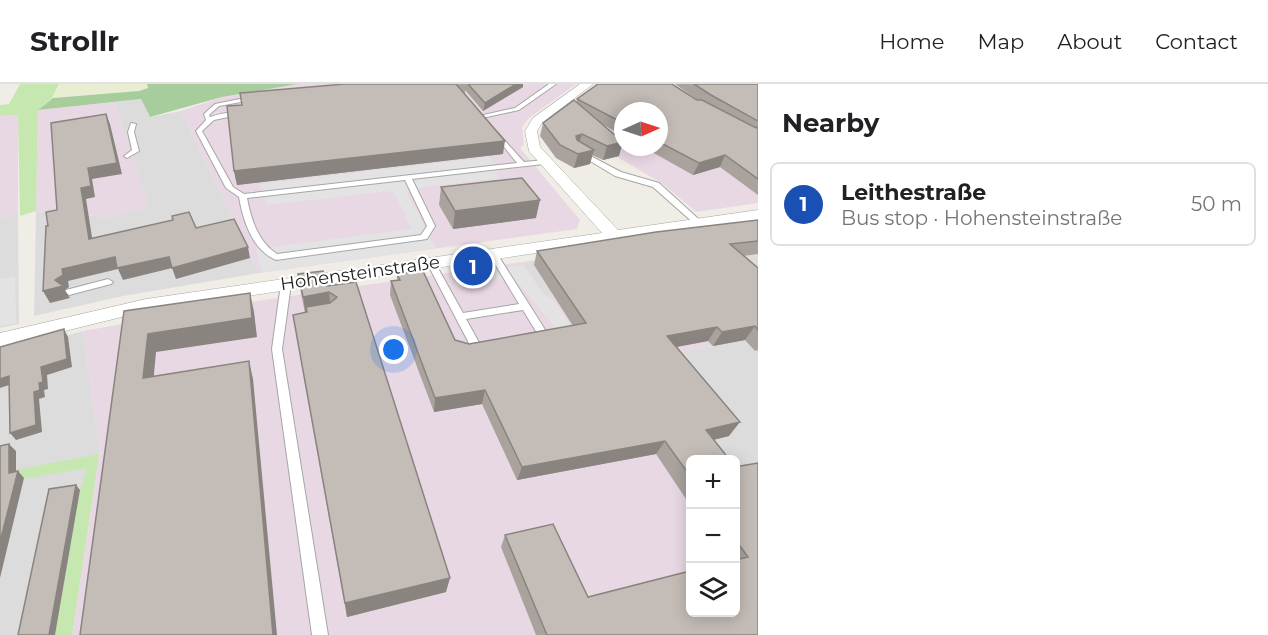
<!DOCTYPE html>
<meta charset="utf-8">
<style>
body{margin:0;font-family:Montserrat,sans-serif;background:#f6f6f6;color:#202124}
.controls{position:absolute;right:18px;bottom:18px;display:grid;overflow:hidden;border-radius:9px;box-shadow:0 3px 15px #0003}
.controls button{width:54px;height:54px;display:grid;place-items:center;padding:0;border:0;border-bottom:2px solid #e0e0e0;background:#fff;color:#202124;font:30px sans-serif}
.compass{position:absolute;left:614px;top:18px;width:54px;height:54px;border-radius:50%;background:#fff;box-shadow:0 3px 15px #0003;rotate:87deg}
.you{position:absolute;left:394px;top:266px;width:21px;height:21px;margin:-15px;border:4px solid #fff;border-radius:50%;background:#1a73e8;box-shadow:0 0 0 9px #1a73e833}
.badge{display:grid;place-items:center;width:39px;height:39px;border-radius:50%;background:#c51609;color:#fff;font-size:20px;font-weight:700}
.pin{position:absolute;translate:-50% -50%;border:3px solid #fff;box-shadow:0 2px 6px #0006}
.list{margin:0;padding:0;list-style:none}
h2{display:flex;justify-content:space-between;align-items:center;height:78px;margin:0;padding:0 24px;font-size:26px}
h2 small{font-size:20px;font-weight:400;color:#757577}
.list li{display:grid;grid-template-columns:39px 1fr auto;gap:18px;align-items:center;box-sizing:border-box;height:84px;margin:0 12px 12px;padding:0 12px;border:2px solid #e0e0e0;border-radius:9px}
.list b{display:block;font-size:22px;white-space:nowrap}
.list p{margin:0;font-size:20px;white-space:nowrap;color:#757577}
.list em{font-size:20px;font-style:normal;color:#757577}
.icon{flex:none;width:33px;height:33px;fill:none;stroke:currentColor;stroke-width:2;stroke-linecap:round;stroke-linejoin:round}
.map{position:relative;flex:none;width:758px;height:551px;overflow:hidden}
header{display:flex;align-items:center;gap:36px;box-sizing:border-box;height:84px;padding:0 30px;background:#fff;border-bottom:2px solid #e0e0e0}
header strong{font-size:28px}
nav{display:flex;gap:33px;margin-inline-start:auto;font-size:21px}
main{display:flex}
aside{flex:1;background:#fff}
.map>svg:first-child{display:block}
.residential{fill:#dddcdc}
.industrial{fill:#e8d8e4}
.farmland{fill:#e9edd2}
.grass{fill:#c6e7af}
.forest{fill:#a8cd9d}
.parking{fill:#e3e3e3}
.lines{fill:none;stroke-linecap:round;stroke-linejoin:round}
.lane-casing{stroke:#a6a6a6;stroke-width:2}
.street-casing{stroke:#a6a6a6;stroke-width:1}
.lane{fill:#fff;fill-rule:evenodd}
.street{fill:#fff;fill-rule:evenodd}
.wall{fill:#a9a29d}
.shaded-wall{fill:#89847f}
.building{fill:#c4bcb6;stroke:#89847f;stroke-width:1.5}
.labels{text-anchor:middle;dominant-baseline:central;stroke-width:4.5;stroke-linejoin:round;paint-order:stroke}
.street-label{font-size:18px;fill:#1f1f1f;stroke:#fff}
</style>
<header>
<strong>Strollr</strong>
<nav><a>Home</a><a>Map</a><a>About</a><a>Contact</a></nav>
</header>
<main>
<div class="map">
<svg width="758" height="551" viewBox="0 0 758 551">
<rect width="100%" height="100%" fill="#f0ede6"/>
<path class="residential" d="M141,15l9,18 31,-6 78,162 -136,23 -89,20 2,-105 73,6 24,-58 -18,-57z
M18,130l1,110 -19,4v-111z
M758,142v281l-22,-29v-18l-15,-1 -76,-100 66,-13 -167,-51 -22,-33z
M83,247l17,120 -28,184h-72v-281z"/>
<path class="industrial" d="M298,0h278l-47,34 -7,9 2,18 -4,3 60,72 -3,9 -318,44 -78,-162 41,-14z
M115,18l34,106 -40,9 -73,-6 2,-101z
M623,27v36l135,-7v63l-62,9 -33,-28 -110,-65z
M18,31v99l-18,3v-101z
M522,178l22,33 105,-17 62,68 -66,13 45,101v152h46l22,23h-686l28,-184 -17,-120 167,-29z"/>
<path class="farmland" d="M60,0h87l1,4 -9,3 -86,7z"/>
<path class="grass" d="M20,0h39l-7,14 -14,12 -2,101 -16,5 -2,-101 -18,1v-11l9,-1z
M99,370l-27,181h-17l25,-145 7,-22 -87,15v-10z"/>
<path class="forest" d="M147,0h151l-76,13 -72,20 -9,-18 -103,11 15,-12 86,-7 9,-3z"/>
<path class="parking" d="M490,73l9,21 -76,9 -16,6 29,55 -174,24 -6,-23 156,-20 -17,-35 -7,-3 -120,14 -9,-21z
M523,181l20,29 11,7 20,29 -19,-3 -42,-50 -57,9 -5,-10z
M15,192l1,47 -16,3v-47z"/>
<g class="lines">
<defs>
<path id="lane" d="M549,0h7l-37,26 -37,8 -3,-2 36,-8z
M255,12l2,1v2l-38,7 -10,9 1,2c10,-3 24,-7 33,-3l-29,6 -12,11 31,56 11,7 273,-31 -23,-29 3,-2 27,30 20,-2 3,2 -3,2 -132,15 23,47 -8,13 -151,21c-24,-10 -33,-40 -37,-63l-13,-9 -30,-57 10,-11 -2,-6 11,-10zM405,96l22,46 -6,9 -144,19c-19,-12 -26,-35 -30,-56z
M131,39l5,1 -2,8 5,19 -12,7 -3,-2 8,-6 -4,-18z
M577,67h4l40,21 38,11 45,41 -4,2h-3l-44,-39 -38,-11 -38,-23z
M493,167l3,1 53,84 -1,2h-8l-17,-28 -57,9 15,27 -5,4 -4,-1 -45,-86 1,-2h6l29,52 56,-9 -30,-50z
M108,195l5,3 -2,2 -42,11 -5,-3 2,-2z
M286,197l5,3 -9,65 46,286h-16l-40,-286 9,-65z"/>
<path id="street" d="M580,0h13l-51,39 -5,8 3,16 78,83 140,-20v10l-612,91 -146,36v-14l146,-34 456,-66 -73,-82 -4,-20 8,-13z"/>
</defs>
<use href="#lane" class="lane-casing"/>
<use href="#street" class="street-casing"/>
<use href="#lane" class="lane"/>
<use href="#street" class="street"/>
</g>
<path class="wall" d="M345,0h178v3l-40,24 -18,-21v4l38,60 -266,31 -3,-14 8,-66z
M675,0h82l1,1v110l-38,-28 -27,8 -50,-28h16v-36h-36v25l-19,-11 15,31 -16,4 -11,-5 -2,9 -16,4 -18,-10 -16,-22 3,-13 33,-20 1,-4 121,1z
M441,103l95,31 -83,11 -14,-24z
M758,136v34l-15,2 15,12v82l-3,1 -10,-11 -32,6 -5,-5 -31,6 52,89 -16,4 -23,19v46l-34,-51 -139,26 -35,-76 -48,8 -44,-117 1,-14 6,-1v-6l58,66 14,4 104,-18 -39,-61 3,-14z
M298,190l29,12 29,-4 90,310 -99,25 -51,-284 9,-20 -4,-20z
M735,383l23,168h-222l-35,-88 4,-12 83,62 147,15z"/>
<path class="shaded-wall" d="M516,0h7v3l-40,24 2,-8z
M106,30l4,10 12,50 -30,5 3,18 -9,2 8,51 -5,-11 -8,-51z
M582,50l-4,13 -2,-11z
M505,57l-2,13 -266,31 -3,-14z
M623,58l-4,14 -16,4 4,-14z
M594,66l-4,14 -16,4 4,-14z
M725,71l-5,12 -27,8 6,-12z
M540,116l-4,18 -83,11 2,-18z
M248,163l2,11 -74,21 -4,-11 -49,12 -5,-11 -50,12 1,6 -4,3 5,8 -20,5 -7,-12 12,-11 7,-11 53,-12h54z
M329,208l2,19 -25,-4 1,8h-1l-3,-18z
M250,209l4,19 3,25 -101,15 -4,44 -9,-18 5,-44z
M755,242l-10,14 -32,6 9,-14z
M717,243l-9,14 -49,9 8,-14z
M64,245l4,8 4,30 -25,8 1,14 -4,1 1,7 -6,2 3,33 -26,8 -6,-7 29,-50 2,-16z
M249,277l4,18 24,256h-4z
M9,292l6,7 -15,5v-9z
M485,306l-3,14 -48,8 1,-14z
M740,338l-11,14 -33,8 10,-14z
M665,357l-9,13 -139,26 5,-13z
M9,360l7,7v29l-7,-7z
M18,387l6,7 -24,100v-36z
M76,401l4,5 -25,145h-6z
M450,494l-4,14 -99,25 -2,-14z"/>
<path class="building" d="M345,0h111l49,57 -271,30 -7,-65 15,-1 -2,-12z
M468,0h48l-31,19z
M598,0h74l25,16h5l54,28 2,-1v52l-33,-24 -26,8 -40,-21v-31h-36v12l-46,-24z
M694,0h63l1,1v36l-47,-26z
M574,16l49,42 -16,4 -25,-12 -6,2 1,4 17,10 -16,4 -18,-9 -17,-22z
M106,30l11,49 -29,5 3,18 -10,2 8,51 84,-19 -1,-4 17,-4 7,16 38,-9 14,28 -76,21 -3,-11 -52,11 -2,-11 -53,12 1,6 -8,5 8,6 -20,5 3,-65h2l-2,-14 11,-2 -6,-87z
M522,94l18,22 -85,11 -14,-24z
M758,136v21l-28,3 28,24v62l-3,-4 -33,6 -5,-5 -50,9 73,86 -34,8 23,29h-39v17l-25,-35 -143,26 -37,-77 -50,8 -44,-117 9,-1 -3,-6 26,-3 32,69 14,4 117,-21 -49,-72 119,-19z
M323,187l4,15 29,-4 94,296 -105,25 -52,-288 14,-3 -1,-5 24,-4 7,-6 -8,-5 -26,5 -5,-23z
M250,209l2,25 -104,16 -5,44 106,-17 24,274h-193l44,-324z
M64,245l3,30 -26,8 2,15 -4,1 1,7 -6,2 2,33 -26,8 -1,-57 -9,3v-32z
M9,360v29l9,-2 -18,71v-96z
M758,379v172h-211l-42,-100 48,-11 35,73 102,-26v41h45v-52l13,-3 -13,-18v-72z
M76,401l-27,150h-31l31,-146z"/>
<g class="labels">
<g class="street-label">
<text transform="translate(360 189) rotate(-8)">Hohensteinstraße</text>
</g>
</g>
</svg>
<div class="controls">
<button>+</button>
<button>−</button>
<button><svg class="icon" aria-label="layers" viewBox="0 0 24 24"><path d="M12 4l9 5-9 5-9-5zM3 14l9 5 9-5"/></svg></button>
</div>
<svg class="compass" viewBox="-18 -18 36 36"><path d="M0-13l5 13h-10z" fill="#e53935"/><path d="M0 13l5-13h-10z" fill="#757577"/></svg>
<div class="you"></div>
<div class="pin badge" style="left:473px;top:182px;background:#1a4fb4">1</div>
</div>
<aside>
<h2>Nearby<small></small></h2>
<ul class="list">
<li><span class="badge" style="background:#1a4fb4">1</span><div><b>Leithestraße</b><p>Bus stop · Hohensteinstraße</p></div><em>50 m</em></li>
</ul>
</aside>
</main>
